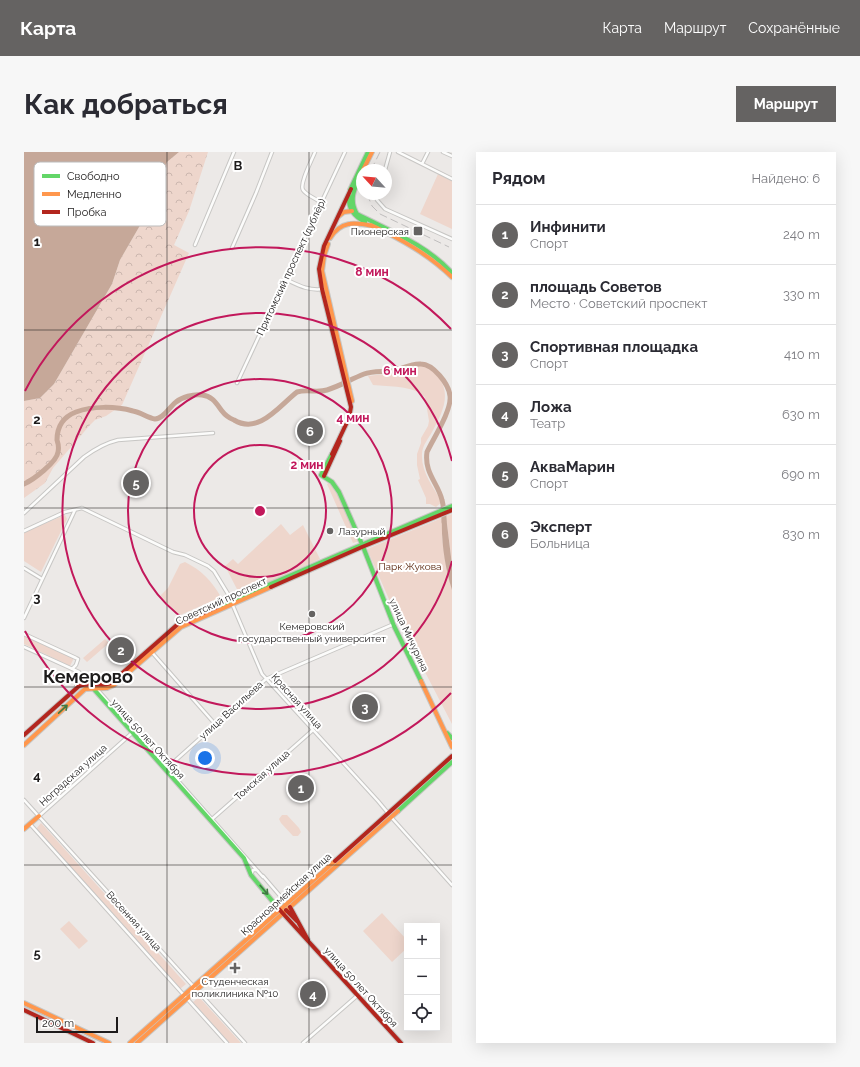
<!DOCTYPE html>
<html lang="ru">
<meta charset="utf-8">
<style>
body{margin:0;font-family:Raleway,sans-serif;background:#f7f7f7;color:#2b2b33}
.controls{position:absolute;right:12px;bottom:12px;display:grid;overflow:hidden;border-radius:0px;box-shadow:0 4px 16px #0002}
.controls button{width:36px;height:36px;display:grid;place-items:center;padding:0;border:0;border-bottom:1px solid #e1e1e2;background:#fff;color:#2b2b33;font:20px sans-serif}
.compass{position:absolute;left:332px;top:12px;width:36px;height:36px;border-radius:50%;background:#fff;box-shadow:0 4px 16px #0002;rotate:296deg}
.scale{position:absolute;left:12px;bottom:10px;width:82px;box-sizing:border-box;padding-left:4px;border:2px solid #1d1b1b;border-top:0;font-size:11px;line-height:14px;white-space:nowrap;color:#1d1b1b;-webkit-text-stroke:3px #fff;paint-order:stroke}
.you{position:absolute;left:181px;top:606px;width:14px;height:14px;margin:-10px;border:3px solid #fff;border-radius:50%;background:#1a73e8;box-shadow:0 0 0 6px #1a73e833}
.badge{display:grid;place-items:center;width:26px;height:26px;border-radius:50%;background:#656362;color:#fff;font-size:13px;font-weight:700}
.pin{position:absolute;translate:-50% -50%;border:2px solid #fff;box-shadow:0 1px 4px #0006}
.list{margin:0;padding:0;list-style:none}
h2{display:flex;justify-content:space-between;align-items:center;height:52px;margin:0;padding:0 16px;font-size:17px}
h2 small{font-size:13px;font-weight:400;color:#7c7c81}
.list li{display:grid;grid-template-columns:26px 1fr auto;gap:12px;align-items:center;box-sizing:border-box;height:60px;padding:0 16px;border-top:1px solid #e1e1e2}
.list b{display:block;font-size:15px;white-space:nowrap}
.list p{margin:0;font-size:13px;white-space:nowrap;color:#7c7c81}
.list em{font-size:13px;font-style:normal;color:#7c7c81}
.icon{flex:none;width:22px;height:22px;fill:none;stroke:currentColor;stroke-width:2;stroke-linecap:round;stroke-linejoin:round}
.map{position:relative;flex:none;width:428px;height:891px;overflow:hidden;border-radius:0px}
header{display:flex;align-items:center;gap:24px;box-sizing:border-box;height:56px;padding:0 20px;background:#656362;color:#fff}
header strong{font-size:19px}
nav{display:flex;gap:22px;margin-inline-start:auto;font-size:14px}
.intro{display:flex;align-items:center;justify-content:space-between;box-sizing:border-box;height:96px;padding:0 24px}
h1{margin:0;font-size:28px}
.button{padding:10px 18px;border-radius:0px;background:#656362;color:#fff;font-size:14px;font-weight:700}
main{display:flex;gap:24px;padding:0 24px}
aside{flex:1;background:#fff;border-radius:0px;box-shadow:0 4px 16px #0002}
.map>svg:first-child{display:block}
.green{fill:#eed6cc}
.forest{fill:url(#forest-crowns)}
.water{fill:#c6a899}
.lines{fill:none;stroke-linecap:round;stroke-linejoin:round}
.river{stroke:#c6a899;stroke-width:5}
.street-casing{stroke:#c7c6c4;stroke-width:4.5}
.fast-casing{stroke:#c7c6c4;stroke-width:6}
.slow-casing{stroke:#c7c6c4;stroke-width:6}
.jam-casing{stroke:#c7c6c4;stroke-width:6}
.street{stroke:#fcfcfb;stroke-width:2.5}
.fast{stroke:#63d668;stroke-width:4}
.slow{stroke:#ff974d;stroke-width:4}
.jam{stroke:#b3261e;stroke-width:4}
.tram{stroke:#c0bebe;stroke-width:1}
.rail{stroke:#c0bebe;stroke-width:1;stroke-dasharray:8 4;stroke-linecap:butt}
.oneway{stroke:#407842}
.grid{fill:none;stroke:#1d1b1b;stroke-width:1;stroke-opacity:0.55}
.ring{fill:none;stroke:#c2185b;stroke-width:2}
.poi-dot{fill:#656362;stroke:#fff;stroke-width:1.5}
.labels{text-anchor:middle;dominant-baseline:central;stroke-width:4;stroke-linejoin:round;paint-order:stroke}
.poi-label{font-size:10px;fill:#1d1b1b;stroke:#fff}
.street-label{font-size:10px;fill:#1d1b1b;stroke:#fff}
.park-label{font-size:10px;fill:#501b00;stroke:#fff}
.town-label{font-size:18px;font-weight:bold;fill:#1d1b1b;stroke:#fff}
.key{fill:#fff;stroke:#bbb;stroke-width:1}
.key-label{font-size:11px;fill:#1d1b1b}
.grid-label{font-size:13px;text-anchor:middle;font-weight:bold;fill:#1d1b1b;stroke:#fff;stroke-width:4;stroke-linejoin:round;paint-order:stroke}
.centre{fill:#c2185b;stroke:#fff;stroke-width:2}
.ring-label{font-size:12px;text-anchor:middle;font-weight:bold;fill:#c2185b;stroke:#fff;stroke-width:4;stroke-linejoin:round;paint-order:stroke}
</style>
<header>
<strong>Карта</strong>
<nav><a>Карта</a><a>Маршрут</a><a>Сохранённые</a></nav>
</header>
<div class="intro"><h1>Как добраться</h1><a class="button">Маршрут</a></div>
<main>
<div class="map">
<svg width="428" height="891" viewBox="0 0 428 891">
<defs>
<pattern id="forest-crowns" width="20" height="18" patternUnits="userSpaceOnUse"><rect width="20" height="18" fill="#eed6cc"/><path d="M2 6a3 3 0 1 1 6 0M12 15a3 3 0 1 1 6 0" fill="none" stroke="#ccb7af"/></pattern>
</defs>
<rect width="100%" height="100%" fill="#ece9e7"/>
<path class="green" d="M414,22l14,7v48l-32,-15z
M393,211c9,3 16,7 22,15 13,17 2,38 -7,54 -4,7 -10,14 -10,22 -1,18 11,33 20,48l-6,5 -6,-3h-4v-6l-8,-18 2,-1 -3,-14v-11l4,-11v-5l7,-12 1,-5 -4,-24c-13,-12 -35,-10 -52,-12l-5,-9 24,-3 17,-5z
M306,330l5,5 24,54 -6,2 -26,-59z
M428,362v51l-6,-49z
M41,363l2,4 -26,53 -17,-11v-29z
M418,366v20l3,21 7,31v134l-53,-102 -32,-73z
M257,372l9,11 13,-10 17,34 -80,36 -15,-29 8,-7 5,5z
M161,410c16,8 27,19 36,35l-43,19 -18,-20 8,-8 12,-24z
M0,483l50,23 -4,8 -46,-22z
M81,487l4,4 -22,19 -4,-4z
M258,663h5l12,13 2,4 -3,4h-5l-12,-13 -2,-4z
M17,671l1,1 144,160 -6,5 -144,-160z
M358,761l25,27v8l-15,14 -29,-31z
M45,769l19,20 -9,8 -19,-20z
M175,845l42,46h-13l-35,-41z"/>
<path class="forest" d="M155,0h29l-19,59 -15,34 15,8 -67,152 -16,11 -11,4 -5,5 -37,43 -8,15 -21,15v-97l16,-3 14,-14 58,-100 8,-24 37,-64 3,-18 7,-16z"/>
<path class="water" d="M0,0h155l-12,10 -7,16 -3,18 -37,64 -8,24 -58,100 -14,14 -16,3z
M422,364l6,49v25c-7,-23 -11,-48 -10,-72z"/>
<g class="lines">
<path class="river" d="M0,332c9,-4 33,-22 34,-32 1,-4 0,-9 -1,-12 0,-14 6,-23 19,-28 16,-6 39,-6 57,-1 7,1 15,7 22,8 9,0 14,-12 21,-17 6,-5 17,-8 26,-7 10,1 14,8 20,16 3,4 7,7 12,9 25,15 45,-14 63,-28 10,-3 20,1 30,-2 13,-4 24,-11 37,-16 8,-3 18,-2 27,-3 10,-1 19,-8 30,-7 12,0 28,20 29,32 2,14 -17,43 -23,56 -3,21 11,31 15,48 2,7 2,15 2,22"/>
<defs>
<path id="street" d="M291,0c-3,8 -16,32 -12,38 4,6 13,8 18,13
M374,0l54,27
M419,0l9,4
M398,12l6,-12
M361,18l5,-18
M352,42l1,6 8,9 67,30
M171,93l39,-93
M208,96l24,-55 16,-41
M261,127c13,6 23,12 38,10
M213,231l108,-231
M0,361l60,-56c11,-8 21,-14 34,-17l95,-7
M0,379l41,-19 17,-4 91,44 12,3 23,11 6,5 14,23 34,80 116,127 10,12
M0,416l18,11
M0,466l51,-108
M0,482l52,24 2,1 -2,6 -4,4
M0,495l55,25 12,13
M125,497l66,75
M51,519l2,8 -1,9
M72,536l167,189
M143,616l99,-89 128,-55
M0,648l221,243
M15,664l93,-83
M367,665l61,68
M187,668l102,-90
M6,672l197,219
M227,723l2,-5h3l2,1
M239,724l24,28
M279,891l55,-48"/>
<path id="fast" d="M338,21c-7,14 -14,26 -5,41 33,17 70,31 95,59
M326,38l18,-38
M325,44c-1,13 5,20 16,26
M308,302l-11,21 11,7 7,10 23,52 32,82 27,55
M193,455l235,-101
M68,535l152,171 7,17 27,33
M423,581l5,5
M374,659l54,-49"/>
<path id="slow" d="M339,18l9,-18
M315,64l5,-4 8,-1
M347,73c30,14 57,29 81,52
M306,86c11,-17 24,-16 42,-12
M304,92l-4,12 -2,15 30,130
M397,529l31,66
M0,593l61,-56 22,-1 7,-3 67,-58 90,-40
M0,677l15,-13
M0,851l85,40
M106,891l205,-182
M113,891l261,-232"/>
<path id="jam" d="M308,302l17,-36 2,-11 -29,-118 -3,-20 5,-23 27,-57
M300,324l16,-35
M247,435l91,-40 90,-37
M0,583l55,-49c11,-4 21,1 32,-3l67,-59 39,-17
M311,709l117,-105
M266,755l18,33
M254,756l123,135
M262,758l11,11
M0,858l69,33"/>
</defs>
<use href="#street" class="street-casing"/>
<use href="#fast" class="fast-casing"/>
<use href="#slow" class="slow-casing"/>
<use href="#jam" class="jam-casing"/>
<use href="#street" class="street"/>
<use href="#fast" class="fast"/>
<use href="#slow" class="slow"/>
<use href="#jam" class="jam"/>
<path class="tram" d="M0,854l80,37"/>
<path class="rail" d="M347,18l9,-18
M343,42l5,12 8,8 69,33"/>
</g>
<defs><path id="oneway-shaft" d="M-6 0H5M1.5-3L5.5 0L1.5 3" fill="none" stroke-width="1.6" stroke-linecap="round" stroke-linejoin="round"/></defs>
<g class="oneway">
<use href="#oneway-shaft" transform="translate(39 557) rotate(-43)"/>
<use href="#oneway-shaft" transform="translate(240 738) rotate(50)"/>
</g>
<path class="grid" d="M143,0v891M285,0v891M0,178h428M0,356h428M0,535h428M0,713h428"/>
<g class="ring">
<circle cx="236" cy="359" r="66"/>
<circle cx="236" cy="359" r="132"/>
<path d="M428 409A198 198 0 1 1 428 309"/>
<path d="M427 541A264 264 0 0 1 1 479M1 239A264 264 0 0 1 427 177"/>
</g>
<g class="poi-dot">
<rect x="389" y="74" width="10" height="10" rx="2"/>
<circle cx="306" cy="379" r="4"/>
<circle cx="288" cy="462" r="4"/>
<path d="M209 810h4v4h4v4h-4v4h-4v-4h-4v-4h4z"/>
</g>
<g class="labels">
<g class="poi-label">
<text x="385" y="79" text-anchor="end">Пионерская</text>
<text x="314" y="379" text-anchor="start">Лазурный</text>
<text x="288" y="474">Кемеровский<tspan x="288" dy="12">государственный университет</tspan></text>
<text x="211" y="829">Студенческая<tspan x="211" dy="12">поликлиника №10</tspan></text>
</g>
<g class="street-label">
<text transform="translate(267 115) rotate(-65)">Притомский проспект (дублёр)</text>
<text transform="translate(197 449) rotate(-25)">Советский проспект</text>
<text transform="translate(385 483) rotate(65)">улица Мичурина</text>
<text transform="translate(273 549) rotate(48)">Красная улица</text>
<text transform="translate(207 558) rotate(-42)">улица Васильева</text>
<text transform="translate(124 587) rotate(48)">улица 50 лет Октября</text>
<text transform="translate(49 623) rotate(-42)">Ноградская улица</text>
<text transform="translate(238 623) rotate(-42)">Томская улица</text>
<text transform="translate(262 742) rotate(-42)">Красноармейская улица</text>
<text transform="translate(110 769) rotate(48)">Весенняя улица</text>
<text transform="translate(337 835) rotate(48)">улица 50 лет Октября</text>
</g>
<g class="park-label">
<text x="386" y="414">Парк Жукова</text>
</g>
<g class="town-label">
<text x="64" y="524">Кемерово</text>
</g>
</g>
<rect x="10" y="10" width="132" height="64" rx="6" class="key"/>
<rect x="18" y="22" width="18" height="4" fill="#63d668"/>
<rect x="18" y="40" width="18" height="4" fill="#ff974d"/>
<rect x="18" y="58" width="18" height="4" fill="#b3261e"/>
<g class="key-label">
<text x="43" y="28">Свободно</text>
<text x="43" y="46">Медленно</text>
<text x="43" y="64">Пробка</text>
</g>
<g class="grid-label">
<text x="214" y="18">B</text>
<text x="13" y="94">1</text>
<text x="13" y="272">2</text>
<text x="13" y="450">3</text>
<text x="13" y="628">4</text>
<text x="13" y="806">5</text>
</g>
<circle cx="236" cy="359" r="6" class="centre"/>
<g class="ring-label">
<text x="348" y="124">8 мин</text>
<text x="376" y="223">6 мин</text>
<text x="329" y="270">4 мин</text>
<text x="283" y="317">2 мин</text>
</g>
</svg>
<div class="controls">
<button>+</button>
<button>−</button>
<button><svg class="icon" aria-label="locate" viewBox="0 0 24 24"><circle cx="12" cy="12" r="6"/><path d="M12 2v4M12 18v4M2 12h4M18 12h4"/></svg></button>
</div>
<svg class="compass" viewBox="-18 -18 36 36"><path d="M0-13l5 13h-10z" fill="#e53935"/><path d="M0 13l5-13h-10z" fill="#7c7c81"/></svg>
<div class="scale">200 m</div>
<div class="you"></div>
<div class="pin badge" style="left:277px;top:636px">1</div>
<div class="pin badge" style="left:97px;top:498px">2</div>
<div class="pin badge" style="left:341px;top:555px">3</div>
<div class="pin badge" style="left:289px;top:842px">4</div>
<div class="pin badge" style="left:112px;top:331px">5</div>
<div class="pin badge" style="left:286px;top:279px">6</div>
</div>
<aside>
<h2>Рядом<small>Найдено: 6</small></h2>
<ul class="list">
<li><span class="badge">1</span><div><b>Инфинити</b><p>Спорт</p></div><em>240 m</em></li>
<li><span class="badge">2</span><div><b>площадь Советов</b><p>Место · Советский проспект</p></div><em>330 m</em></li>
<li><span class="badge">3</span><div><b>Спортивная площадка</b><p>Спорт</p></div><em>410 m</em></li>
<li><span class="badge">4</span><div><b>Ложа</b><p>Театр</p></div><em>630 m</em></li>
<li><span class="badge">5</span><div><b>АкваМарин</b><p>Спорт</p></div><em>690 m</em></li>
<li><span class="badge">6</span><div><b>Эксперт</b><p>Больница</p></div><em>830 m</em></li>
</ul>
</aside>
</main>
